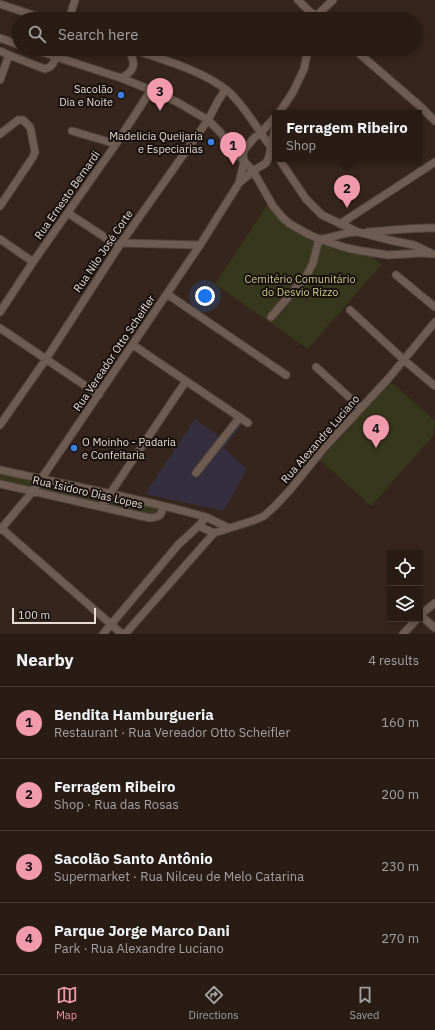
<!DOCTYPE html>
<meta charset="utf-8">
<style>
body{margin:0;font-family:"IBM Plex Sans",sans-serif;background:#342922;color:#f1f3f6}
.controls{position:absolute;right:12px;bottom:12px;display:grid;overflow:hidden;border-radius:0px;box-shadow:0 2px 6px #0003}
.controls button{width:36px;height:36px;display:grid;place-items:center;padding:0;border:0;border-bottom:1px solid #443a34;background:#281c15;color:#f1f3f6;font:20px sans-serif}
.scale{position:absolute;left:12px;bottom:10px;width:84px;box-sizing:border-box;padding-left:4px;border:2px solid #e6dbd5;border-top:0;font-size:11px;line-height:14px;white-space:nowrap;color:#e6dbd5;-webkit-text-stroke:3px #18100c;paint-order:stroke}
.you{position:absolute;left:205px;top:296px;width:14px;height:14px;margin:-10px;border:3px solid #fff;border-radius:50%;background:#1a73e8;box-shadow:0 0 0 6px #1a73e833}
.badge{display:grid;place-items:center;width:26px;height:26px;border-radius:50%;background:#f29aad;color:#111;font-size:13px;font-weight:700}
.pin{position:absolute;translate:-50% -33px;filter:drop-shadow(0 1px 2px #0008)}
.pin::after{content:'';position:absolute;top:21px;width:14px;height:12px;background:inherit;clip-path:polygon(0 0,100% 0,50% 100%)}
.popup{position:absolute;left:272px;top:110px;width:150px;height:52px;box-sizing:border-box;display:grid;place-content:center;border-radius:0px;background:#281c15;filter:drop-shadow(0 1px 3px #0005);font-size:13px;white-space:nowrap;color:#a5a1a0}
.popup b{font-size:15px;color:#f1f3f6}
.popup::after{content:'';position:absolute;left:50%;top:100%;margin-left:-8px;border:8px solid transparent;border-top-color:#281c15}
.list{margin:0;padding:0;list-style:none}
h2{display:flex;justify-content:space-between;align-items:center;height:52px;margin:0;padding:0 16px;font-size:17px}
h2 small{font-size:13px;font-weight:400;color:#a5a1a0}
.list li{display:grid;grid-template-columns:26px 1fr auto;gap:12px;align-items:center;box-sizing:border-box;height:72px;padding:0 16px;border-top:1px solid #443a34}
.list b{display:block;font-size:15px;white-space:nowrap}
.list p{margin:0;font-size:13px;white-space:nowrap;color:#a5a1a0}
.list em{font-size:13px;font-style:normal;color:#a5a1a0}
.icon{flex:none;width:22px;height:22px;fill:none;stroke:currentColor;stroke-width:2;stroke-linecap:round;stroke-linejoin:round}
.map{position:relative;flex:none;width:435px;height:634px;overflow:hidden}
.search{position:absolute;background:#281c15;box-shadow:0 2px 6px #0003;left:12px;right:12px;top:12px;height:44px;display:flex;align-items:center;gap:10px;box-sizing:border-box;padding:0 14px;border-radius:22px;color:#a5a1a0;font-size:15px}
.sheet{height:340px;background:#281c15}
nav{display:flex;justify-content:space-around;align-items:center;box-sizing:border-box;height:56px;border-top:1px solid #443a34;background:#281c15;font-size:11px;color:#a5a1a0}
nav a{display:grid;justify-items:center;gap:2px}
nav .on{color:#f29aad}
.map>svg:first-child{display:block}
.education{fill:#342e3e}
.green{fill:#36371d}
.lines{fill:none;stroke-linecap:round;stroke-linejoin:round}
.minor-casing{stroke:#51433c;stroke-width:9}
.minor{stroke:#6e5b51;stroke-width:7}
.shop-dot{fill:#3f7fe0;stroke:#18100c;stroke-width:1.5}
.labels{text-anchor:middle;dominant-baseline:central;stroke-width:4;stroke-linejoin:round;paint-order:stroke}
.poi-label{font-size:11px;fill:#e6dbd5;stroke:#18100c;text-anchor:end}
.street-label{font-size:11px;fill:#e6dbd5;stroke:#18100c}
.park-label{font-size:11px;fill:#c7ca8c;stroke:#18100c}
</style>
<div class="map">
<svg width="435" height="634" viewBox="0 0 435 634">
<rect width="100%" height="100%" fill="#36251c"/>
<path class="education" d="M235,417l8,6 -19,25 23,21 -23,42 -79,-17 50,-75 25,18z"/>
<path class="green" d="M267,205l17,19 20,12 17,6 48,12 12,11 -73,84 -93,-65z
M390,381l45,40 -2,15 -62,70 -51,-46z
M0,473l36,9 -3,7 -33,-8z
M44,482l62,13 -6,10 -62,-14z
M111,497l48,10v5l-3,4 -50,-10z"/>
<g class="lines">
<defs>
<path id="minor" d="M298,0l10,10 11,9
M0,4l45,15
M69,19l6,-19
M315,19l1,-3 17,-16
M0,38l19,7
M32,49l89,29 30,12 26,12 31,18 12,12 12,16 21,23 20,35 10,12 7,6 18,10 11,5 28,9 15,3 26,4 34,-2 11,1
M131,49c31,10 73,22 98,43 13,12 22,27 32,41 4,7 10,13 14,20
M354,49l67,58 14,14
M0,51l9,4 36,14c7,-2 8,-5 11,-12
M121,78c16,-8 14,-15 8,-29
M0,80l9,-25
M279,113l14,-21 11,-23 4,-20
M72,131l44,13
M0,134l18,-14h5l7,7 1,4 4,21 -2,5 -33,49
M279,159l27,40 16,16 36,17 31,8 25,5 17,8
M239,183l5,-21 -1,-7 1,-5 10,-12 7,-5 14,-16
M68,213l44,29 4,2 5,-1 79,2
M340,224l95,-62
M367,232c23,-1 45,-5 68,-4
M0,239l33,23
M320,239c13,-1 24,-7 37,-7
M396,275l39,32
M167,294l119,81
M350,310l54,50 31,26
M0,312l33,-50 83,-118 35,-54
M271,317l36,-42 6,-12 6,-24
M0,328l99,67
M133,345l115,78
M316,367l45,41
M0,425l46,-66 75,-116 87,-123 10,-19 7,-11
M0,470c69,15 138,28 206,47 -8,11 -19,19 -28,28l-75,89
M196,473l44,-56
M0,484l150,34c10,-1 12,-3 13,-12
M101,507l85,-126
M206,517l23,11
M199,526l15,7 41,-13 9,-4 10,-9 16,-17 34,-42 64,-69 47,-57
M2,529l120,105
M0,530l33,-39 167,-246 39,-62 14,-12 13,-8 3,-6 2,-11 4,-18
M420,615l15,13
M420,615l15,-12
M125,634l89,-101
M403,634l14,-15"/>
</defs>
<use href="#minor" class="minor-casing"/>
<use href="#minor" class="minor"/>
</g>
<g class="shop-dot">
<circle cx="121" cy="95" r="4"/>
<circle cx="211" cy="142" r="4"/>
<circle cx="74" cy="448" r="4"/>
</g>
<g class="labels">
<g class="poi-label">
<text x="113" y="89">Sacolão<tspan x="113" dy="13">Dia e Noite</tspan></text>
<text x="203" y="136">Madelicia Queijaria<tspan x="203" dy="13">e Especiarias</tspan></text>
<text x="82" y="442" text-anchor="start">O Moinho - Padaria<tspan x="82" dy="13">e Confeitaria</tspan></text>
</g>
<g class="street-label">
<text transform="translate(67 195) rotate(-55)">Rua Ernesto Bernardi</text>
<text transform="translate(103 251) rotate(-56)">Rua Nilo José Corte</text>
<text transform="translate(114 353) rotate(-56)">Rua Vereador Otto Scheifler</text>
<text transform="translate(320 439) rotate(-49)">Rua Alexandre Luciano</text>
<text transform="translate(88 492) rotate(13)">Rua Isidoro Dias Lopes</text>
</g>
<g class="park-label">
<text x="300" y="279">Cemitério Comunitário<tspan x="300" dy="13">do Desvio Rizzo</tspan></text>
</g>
</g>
</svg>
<div class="controls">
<button><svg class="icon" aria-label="locate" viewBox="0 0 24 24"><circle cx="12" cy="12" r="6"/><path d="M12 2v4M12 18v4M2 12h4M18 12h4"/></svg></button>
<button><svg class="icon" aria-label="layers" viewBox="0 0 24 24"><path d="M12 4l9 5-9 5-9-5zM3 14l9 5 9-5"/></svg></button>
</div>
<div class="scale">100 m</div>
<div class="you"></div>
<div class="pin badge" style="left:233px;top:165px">1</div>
<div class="pin badge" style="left:347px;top:208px">2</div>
<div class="popup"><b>Ferragem Ribeiro</b>Shop</div>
<div class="pin badge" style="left:160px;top:111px">3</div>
<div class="pin badge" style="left:376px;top:448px">4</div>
<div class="search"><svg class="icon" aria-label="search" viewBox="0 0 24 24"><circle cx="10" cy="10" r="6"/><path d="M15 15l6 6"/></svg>Search here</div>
</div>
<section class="sheet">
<h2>Nearby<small>4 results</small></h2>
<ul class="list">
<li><span class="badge">1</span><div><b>Bendita Hamburgueria</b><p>Restaurant · Rua Vereador Otto Scheifler</p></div><em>160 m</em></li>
<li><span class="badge">2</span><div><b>Ferragem Ribeiro</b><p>Shop · Rua das Rosas</p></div><em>200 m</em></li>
<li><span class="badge">3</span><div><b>Sacolão Santo Antônio</b><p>Supermarket · Rua Nilceu de Melo Catarina</p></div><em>230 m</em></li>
<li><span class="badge">4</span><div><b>Parque Jorge Marco Dani</b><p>Park · Rua Alexandre Luciano</p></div><em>270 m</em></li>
</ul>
</section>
<nav>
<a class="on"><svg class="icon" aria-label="map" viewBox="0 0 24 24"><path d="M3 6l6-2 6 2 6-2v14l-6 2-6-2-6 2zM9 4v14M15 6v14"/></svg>Map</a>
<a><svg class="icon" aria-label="directions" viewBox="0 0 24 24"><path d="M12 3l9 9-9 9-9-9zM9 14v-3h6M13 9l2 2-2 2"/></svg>Directions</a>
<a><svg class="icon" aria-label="saved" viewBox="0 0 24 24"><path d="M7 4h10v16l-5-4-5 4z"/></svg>Saved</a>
</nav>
